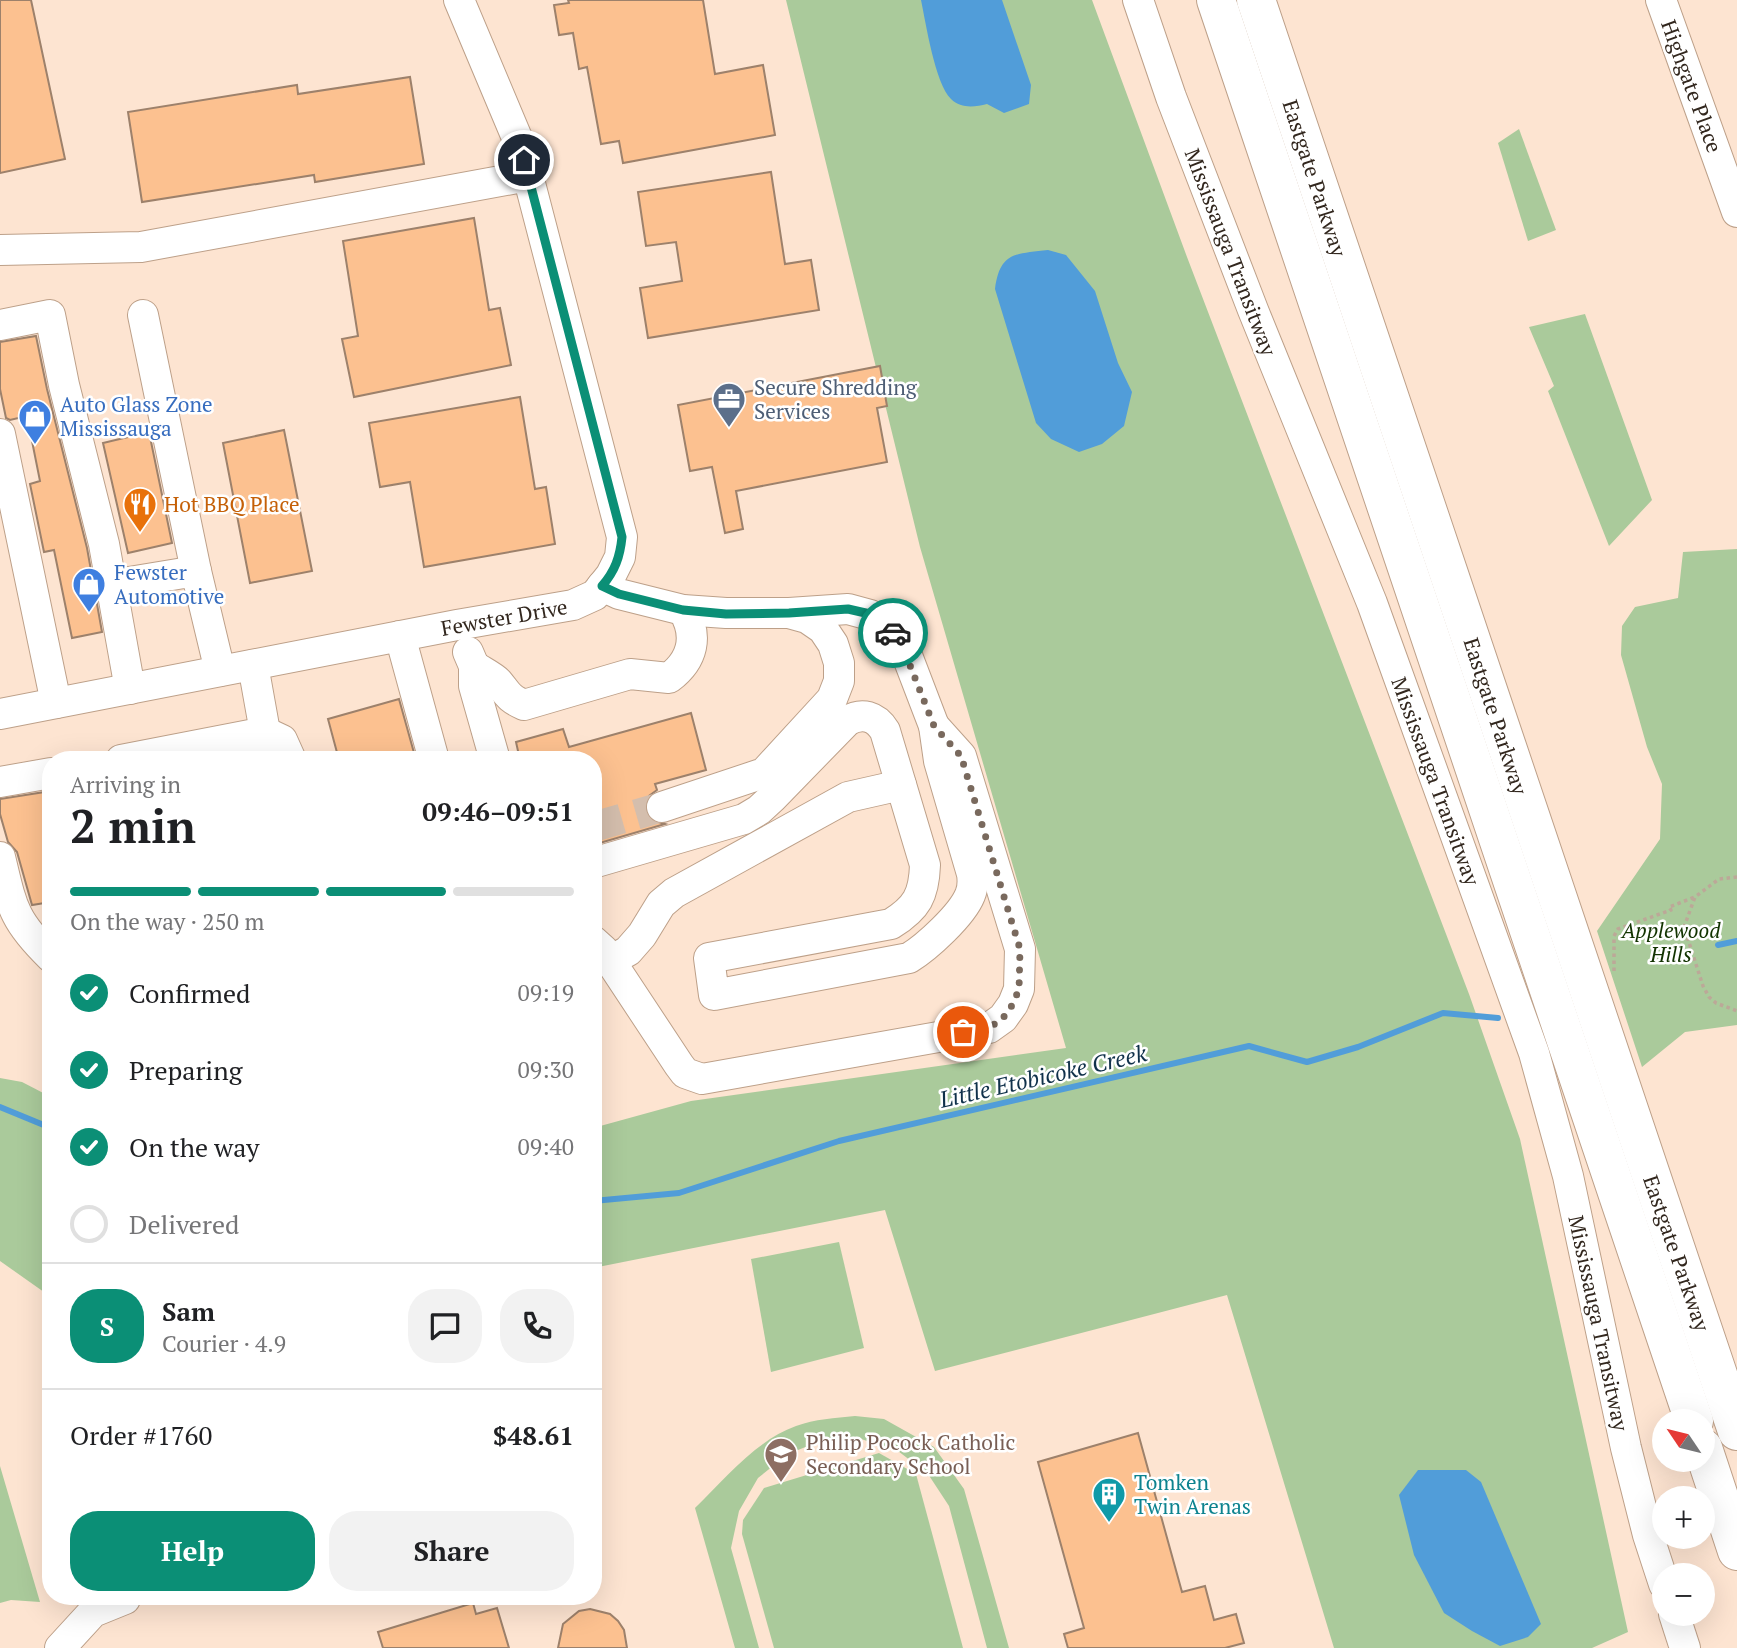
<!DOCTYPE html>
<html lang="en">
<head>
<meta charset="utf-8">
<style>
	body { margin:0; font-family:"PT Serif",serif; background:#f2f2f2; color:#202124; height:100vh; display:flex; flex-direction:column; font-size:26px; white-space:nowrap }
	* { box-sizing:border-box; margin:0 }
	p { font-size:23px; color:#757577 }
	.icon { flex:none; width:38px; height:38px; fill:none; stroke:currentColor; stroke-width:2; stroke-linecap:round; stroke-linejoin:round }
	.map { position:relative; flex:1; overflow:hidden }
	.panel { position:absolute; left:42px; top:751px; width:560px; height:854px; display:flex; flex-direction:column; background:#fff; border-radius:28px; box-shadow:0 7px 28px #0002 }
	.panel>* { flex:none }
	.needle { width:46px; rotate:305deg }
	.buttons { position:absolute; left:1652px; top:1409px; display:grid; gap:14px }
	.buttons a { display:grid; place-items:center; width:63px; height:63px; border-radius:50%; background:#fff; box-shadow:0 7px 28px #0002; font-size:35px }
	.pin { position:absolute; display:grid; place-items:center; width:60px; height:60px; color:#fff; margin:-30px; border:4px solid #fff; border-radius:50%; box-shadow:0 2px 7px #0007 }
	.courier { position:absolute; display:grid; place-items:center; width:70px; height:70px; margin:-35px; border:5px solid #0b8f76; border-radius:50%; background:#fff; color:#222; box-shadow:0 2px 9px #0007 }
	.overview em { font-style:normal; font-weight:700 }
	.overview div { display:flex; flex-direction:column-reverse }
	.overview { display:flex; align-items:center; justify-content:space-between; height:119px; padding:0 28px }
	h1 { font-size:46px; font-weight:700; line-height:52px }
	.bar { display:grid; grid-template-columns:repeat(4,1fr); gap:10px 7px; align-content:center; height:84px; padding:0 28px }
	.bar i { height:9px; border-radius:5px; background:#e0e0e0 }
	.bar .selected { background:#0b8f76 }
	.bar p { grid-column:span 4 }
	.line { display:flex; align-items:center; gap:18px; padding:0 28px; border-top:2px solid #e0e0e0 }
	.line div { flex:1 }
	.round { display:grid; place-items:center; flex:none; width:74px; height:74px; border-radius:28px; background:#f2f2f2 }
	ol { padding:0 28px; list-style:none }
	li { display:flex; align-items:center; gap:21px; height:77px }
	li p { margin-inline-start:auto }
	li .icon { padding:7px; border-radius:50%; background:#0b8f76; color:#fff; stroke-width:4 }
	li:last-child { color:#757577 }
	li i { width:38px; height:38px; border:4px solid #e0e0e0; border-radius:50% }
	.button { display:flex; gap:14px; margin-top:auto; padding:14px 28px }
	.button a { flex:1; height:80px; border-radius:28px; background:#0b8f76; color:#fff; font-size:28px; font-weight:700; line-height:80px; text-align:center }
	.button a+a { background:#f2f2f2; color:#202124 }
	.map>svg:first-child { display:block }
</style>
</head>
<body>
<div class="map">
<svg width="1737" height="1648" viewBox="0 0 1737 1648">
	<rect width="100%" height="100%" fill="#fde4d1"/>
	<g fill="#aaca9b">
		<path d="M 786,0 L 1092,0 L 1187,257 L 1469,994 L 1520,1139 L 1628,1632 L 1592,1648 L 1334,1648 L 1227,1295 L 935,1371 L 885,1210 L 593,1268 L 593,1128 L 691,1101 L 1066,1048 L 920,547 Z"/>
		<path d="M 1519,129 L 1556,230 L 1528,241 L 1498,143 Z"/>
		<path d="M 1585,314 L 1652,500 L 1609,546 L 1548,391 L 1554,386 L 1529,327 Z"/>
		<path d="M 1737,549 L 1737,1025 L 1685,1032 L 1642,1067 L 1597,931 L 1660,839 L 1662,784 L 1647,747 L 1621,655 L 1622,626 L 1635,607 L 1678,598 L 1683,552 Z"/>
		<path d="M 0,1078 L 22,1082 L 51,1097 L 51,1297 L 0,1261 Z"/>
		<path d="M 839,1242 L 864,1348 L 771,1372 L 751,1259 Z"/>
		<path d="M 855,1416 L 884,1419 L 934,1447 L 964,1489 L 1009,1648 L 987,1648 L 949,1506 L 928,1474 L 898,1451 L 861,1439 L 823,1440 L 788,1454 L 758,1478 L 739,1511 L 731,1548 L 759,1648 L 735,1648 L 695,1508 C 726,1478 755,1441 796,1426 C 815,1419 835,1418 855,1416 Z"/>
		<path d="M 879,1453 L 916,1474 L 963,1648 L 774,1648 L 742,1534 L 743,1520 L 764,1488 Z"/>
		<path d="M 0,1466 L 40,1602 L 11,1600 L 0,1603 Z"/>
	</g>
	<g fill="#519dd9">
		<path d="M 921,0 L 1002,0 L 1031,85 L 1029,104 L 1004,113 L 987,104 C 975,107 961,109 951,99 C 935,83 926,24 921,0 Z"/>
		<path d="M 1048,250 L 1066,255 L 1095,291 L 1118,363 L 1132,392 L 1124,426 L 1102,444 L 1079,452 L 1051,439 L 1036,423 L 995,289 C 1000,252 1015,254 1048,250 Z"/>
		<path d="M 1418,1470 L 1466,1470 L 1481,1482 L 1541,1624 L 1528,1637 L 1500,1646 L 1472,1631 L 1444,1613 L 1414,1555 L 1399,1495 Z"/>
	</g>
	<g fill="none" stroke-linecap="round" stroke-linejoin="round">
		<g stroke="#519dd9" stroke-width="6">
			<path d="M 1718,945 L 1737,941"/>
			<path d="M 0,1107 L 51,1128"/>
			<path d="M 593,1201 L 679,1193 L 839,1141 L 1249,1046 L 1307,1062 L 1358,1047 L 1443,1013 L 1498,1018"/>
		</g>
	</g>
	<g fill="#fcc190" stroke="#9d816b" stroke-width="2">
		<path d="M 0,0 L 31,0 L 65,159 L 0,173 Z"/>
		<path d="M 568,0 L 703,0 L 715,74 L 763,65 L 775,135 L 623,163 L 619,141 L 601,144 L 587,67 L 579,69 L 573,33 L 559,35 L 554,5 L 569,3 Z"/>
		<path d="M 410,77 L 424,164 L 315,182 L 314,175 L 142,202 L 128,112 L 297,85 L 298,94 Z"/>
		<path d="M 771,172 L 785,264 L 811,260 L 819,310 L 648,338 L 640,288 L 682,281 L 676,242 L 646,246 L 638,192 Z"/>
		<path d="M 474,218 L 489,310 L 500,308 L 511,365 L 354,397 L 342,339 L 358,336 L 343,241 Z"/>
		<path d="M 36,336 L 47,389 L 87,548 L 102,632 L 72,638 L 54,550 L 44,552 L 30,484 L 40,481 L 27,416 L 10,420 L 6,418 L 0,389 L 0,342 Z"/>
		<path d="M 880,366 L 887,406 L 877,408 L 887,462 L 736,491 L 743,529 L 725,533 L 712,467 L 690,471 L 678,405 Z"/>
		<path d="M 520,397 L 535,489 L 546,487 L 555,544 L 424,567 L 410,482 L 380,487 L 369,423 Z"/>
		<path d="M 284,430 L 312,571 L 250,583 L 223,443 Z"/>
		<path d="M 149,432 L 172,543 L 128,553 L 103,443 Z"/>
		<path d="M 399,699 L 416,760 L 339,760 L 328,719 Z"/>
		<path d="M 691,713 L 706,770 L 655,784 L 657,790 L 649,796 L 645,804 L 645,812 L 651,820 L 665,824 L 593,845 L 593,760 L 520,760 L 516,742 L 563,729 L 569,747 Z"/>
		<path d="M 51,791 L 51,902 L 32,905 L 17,852 L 8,842 L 0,814 L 0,799 Z"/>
		<path d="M 1138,1433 L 1182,1592 L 1205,1586 L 1214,1620 L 1236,1614 L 1244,1643 L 1225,1648 L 1068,1648 L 1064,1634 L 1084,1628 L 1038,1462 Z"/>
		<path d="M 473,1603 L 476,1614 L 497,1608 L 509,1648 L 383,1648 L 378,1632 Z"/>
		<path d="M 590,1609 L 610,1614 L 618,1621 L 624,1630 L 627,1648 L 558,1648 L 563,1624 L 579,1611 Z"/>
	</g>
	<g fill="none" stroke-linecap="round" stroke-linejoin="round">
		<path stroke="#d4bead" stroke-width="30" stroke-dasharray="30 15" stroke-linecap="butt" d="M 593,827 L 662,807"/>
		<defs>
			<g id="minor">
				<path d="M 1138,0 L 1171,97 L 1253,310 L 1372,603 L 1534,1053 L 1568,1176 L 1626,1448 L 1648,1535 L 1664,1584"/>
				<path d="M 1661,0 L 1737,212"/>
				<path d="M 0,250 L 141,247 L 528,176"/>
				<path d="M 143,315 L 196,571"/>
				<path d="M 0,325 L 50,315 L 64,385 L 104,544 L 130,689"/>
				<path d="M 0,434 L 56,703"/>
				<path d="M 111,585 L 196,571 L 220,671"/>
				<path d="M 400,636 L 434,760"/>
				<path d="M 468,652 L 474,666 L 474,686 L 495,760"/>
				<path d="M 253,665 L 265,732 L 255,755 L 256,760"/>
				<path d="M 474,666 C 481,671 492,676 498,682 C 508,694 508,698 524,705 L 630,674 L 669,678 C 693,660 699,636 683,610"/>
				<path d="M 0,714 L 457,625 L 573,605 L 595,595 L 611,575 L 620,557 L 622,537 L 520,145 L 459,0"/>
				<path d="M 121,760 L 265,732 L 282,740 L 291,760"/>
				<path d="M 0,782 L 51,773"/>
				<path d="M 662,807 L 764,773 L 832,699 L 839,681 L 839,663 L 833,644 L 823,629 L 807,618 L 789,613"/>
				<path d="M 0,857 C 12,907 13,920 51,957"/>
				<path d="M 593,863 L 744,819 L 759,810 L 772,798 L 847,721 C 862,712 876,716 885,731 L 925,865 C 924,895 917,908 891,924 L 709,958 L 714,995 L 909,958 C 927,947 962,915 970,895 C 973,888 973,881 972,874 L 939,761 L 934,726 L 903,645 L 888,627 L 870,615 L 848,609 L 789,613 L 726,613 L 683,610 L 619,594 L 602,586"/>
				<path d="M 593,941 L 603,950 L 679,1065 L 685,1073 L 702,1079 L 989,1028 L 1003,1018 L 1013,1004 L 1019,989 L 1020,949 L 961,756 L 934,726"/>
				<path d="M 610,961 L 628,951 L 642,935 L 661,904 L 674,893 L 848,797 L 901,785"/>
				<path d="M 1674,1614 L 1685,1648"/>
				<path d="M 60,1648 L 93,1612 L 125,1599"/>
			</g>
			<g id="major">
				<path d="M 1216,0 L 1694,1421"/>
				<path d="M 1256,0 L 1737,1431"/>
				<path d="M 1703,1448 L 1737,1551"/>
			</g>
		</defs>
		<use href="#minor" stroke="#bda089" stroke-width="32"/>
		<use href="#major" stroke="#bda089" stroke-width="40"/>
		<g stroke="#bca898" stroke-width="3.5" stroke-dasharray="3.5 3.5" stroke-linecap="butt">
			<path d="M 1737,877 L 1719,879 L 1695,897 L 1684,927 L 1703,986 L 1709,997 L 1716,1003 L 1737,1011"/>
			<path d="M 1614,971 L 1614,936 L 1618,929 L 1671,910 L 1669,907 L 1695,897"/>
		</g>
		<use href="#minor" stroke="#fff" stroke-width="30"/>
		<use href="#major" stroke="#fff" stroke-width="38"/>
	</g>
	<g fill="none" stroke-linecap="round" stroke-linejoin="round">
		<path stroke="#79695d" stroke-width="7" stroke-dasharray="0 12.6" d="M 893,633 L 902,645 L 934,726 L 961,756 L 1020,949 L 1019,989 L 1013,1004 L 1003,1018 L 989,1028 L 963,1032"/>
		<path stroke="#0b8f76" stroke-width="9" d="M 524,160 L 622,537 C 620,557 615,571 602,586 L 619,594 L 683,610 L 726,614 L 789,613 L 848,609 L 870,614 L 893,633"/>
	</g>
	<defs>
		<symbol id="office-pin" viewBox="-11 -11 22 30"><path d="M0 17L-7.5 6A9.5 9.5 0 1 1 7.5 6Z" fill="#5c6f8a" stroke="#fff"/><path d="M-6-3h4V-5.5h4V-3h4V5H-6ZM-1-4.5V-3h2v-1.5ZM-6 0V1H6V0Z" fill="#fff"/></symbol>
		<symbol id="shop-pin" viewBox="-11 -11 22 30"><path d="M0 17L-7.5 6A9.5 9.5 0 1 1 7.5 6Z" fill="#3f7fe0" stroke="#fff"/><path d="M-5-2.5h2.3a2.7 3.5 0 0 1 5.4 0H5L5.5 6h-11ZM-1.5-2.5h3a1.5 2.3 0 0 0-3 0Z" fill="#fff"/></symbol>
		<symbol id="restaurant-pin" viewBox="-11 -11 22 30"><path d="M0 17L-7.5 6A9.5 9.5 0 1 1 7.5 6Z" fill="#e8710a" stroke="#fff"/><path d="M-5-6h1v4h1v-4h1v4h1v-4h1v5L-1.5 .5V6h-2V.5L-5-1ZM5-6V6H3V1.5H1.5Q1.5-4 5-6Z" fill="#fff"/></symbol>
		<symbol id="school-pin" viewBox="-11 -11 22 30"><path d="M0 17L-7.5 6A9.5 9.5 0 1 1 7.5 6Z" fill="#8d6e63" stroke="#fff"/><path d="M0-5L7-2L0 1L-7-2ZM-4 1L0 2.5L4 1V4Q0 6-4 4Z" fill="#fff"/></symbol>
		<symbol id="building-pin" viewBox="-11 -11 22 30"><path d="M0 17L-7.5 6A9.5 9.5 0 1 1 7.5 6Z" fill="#0f9aa8" stroke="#fff"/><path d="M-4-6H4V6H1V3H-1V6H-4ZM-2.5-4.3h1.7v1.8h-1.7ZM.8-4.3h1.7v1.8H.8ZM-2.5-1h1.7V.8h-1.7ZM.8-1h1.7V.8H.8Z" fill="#fff"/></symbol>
	</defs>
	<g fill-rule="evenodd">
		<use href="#office-pin" x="710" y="380" width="38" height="52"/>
		<use href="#shop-pin" x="16" y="397" width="38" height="52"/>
		<use href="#restaurant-pin" x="121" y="485" width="38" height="52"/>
		<use href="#shop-pin" x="70" y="565" width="38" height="52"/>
		<use href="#school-pin" x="762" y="1435" width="38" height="52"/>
		<use href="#building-pin" x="1090" y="1475" width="38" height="52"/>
	</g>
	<g text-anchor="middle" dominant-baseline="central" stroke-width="5" stroke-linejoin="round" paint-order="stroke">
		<g font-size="21" fill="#32271e" stroke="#fff">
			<text transform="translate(1692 86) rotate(70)">Highgate Place</text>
			<text transform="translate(1315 178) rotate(72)">Eastgate Parkway</text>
			<text transform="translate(1231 252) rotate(69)">Mississauga Transitway</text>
			<text transform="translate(504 617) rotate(-10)">Fewster Drive</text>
			<text transform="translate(1496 716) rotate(72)">Eastgate Parkway</text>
			<text transform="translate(1436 781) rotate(70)">Mississauga Transitway</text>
			<text transform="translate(1677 1253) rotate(71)">Eastgate Parkway</text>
			<text transform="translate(1599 1323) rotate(78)">Mississauga Transitway</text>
		</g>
		<g font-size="21" fill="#4e5e75" stroke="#fff" text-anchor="start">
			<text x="754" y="387">Secure Shredding<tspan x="754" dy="24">Services</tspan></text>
		</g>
		<g font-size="21" fill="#366cbe" stroke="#fff" text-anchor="start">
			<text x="60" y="404">Auto Glass Zone<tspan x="60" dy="24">Mississauga</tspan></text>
			<text x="114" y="572">Fewster<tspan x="114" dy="24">Automotive</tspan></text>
		</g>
		<g font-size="21" fill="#c56008" stroke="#fff" text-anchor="start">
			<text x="164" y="504">Hot BBQ Place</text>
		</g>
		<g font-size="21" font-style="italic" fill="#123300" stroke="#fff">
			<text x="1671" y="930">Applewood<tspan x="1671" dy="24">Hills</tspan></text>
		</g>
		<g font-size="21" fill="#785e54" stroke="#fff" text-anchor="start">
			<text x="806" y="1442">Philip Pocock Catholic<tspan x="806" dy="24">Secondary School</tspan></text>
		</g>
		<g font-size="21" fill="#0d838f" stroke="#fff" text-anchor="start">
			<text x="1134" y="1482">Tomken<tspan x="1134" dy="24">Twin Arenas</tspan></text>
		</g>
		<g font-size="23" font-style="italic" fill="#10314a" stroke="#fff">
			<text transform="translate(1043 1076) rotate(-13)">Little Etobicoke Creek</text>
		</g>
	</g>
</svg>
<div class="buttons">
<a><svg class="needle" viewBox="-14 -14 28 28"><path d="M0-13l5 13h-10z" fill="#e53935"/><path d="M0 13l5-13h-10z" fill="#757577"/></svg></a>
<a>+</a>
<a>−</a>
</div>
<div class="pin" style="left:963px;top:1032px;background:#ea580c"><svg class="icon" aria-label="bag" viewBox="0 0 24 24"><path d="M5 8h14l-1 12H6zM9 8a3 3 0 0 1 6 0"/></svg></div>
<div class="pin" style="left:524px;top:160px;background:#1f2937"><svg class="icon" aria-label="home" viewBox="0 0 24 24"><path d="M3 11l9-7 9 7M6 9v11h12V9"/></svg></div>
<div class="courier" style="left:893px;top:633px"><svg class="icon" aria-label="car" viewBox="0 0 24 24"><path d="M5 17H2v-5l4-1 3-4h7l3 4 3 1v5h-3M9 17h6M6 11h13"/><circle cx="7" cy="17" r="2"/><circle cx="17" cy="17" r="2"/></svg></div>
<section class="panel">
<div class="overview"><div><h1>2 min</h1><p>Arriving in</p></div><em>09:46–09:51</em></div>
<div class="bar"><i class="selected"></i><i class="selected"></i><i class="selected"></i><i></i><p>On the way · 250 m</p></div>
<ol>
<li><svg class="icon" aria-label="check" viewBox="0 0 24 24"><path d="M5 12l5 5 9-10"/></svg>Confirmed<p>09:19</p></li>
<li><svg class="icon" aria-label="check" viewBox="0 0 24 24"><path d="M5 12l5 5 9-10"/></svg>Preparing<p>09:30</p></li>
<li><svg class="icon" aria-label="check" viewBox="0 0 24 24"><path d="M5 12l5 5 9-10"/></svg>On the way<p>09:40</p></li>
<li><i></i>Delivered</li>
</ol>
<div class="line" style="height:126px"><b class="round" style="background:#0b8f76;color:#fff">S</b><div><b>Sam</b><p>Courier · 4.9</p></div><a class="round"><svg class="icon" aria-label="chat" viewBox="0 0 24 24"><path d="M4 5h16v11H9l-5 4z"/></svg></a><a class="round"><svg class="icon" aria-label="phone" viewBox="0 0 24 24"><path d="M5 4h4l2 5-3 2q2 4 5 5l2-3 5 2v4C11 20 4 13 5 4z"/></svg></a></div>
<div class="line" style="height:91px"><div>Order #1760</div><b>$48.61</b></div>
<div class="button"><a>Help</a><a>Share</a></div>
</section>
</div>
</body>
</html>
